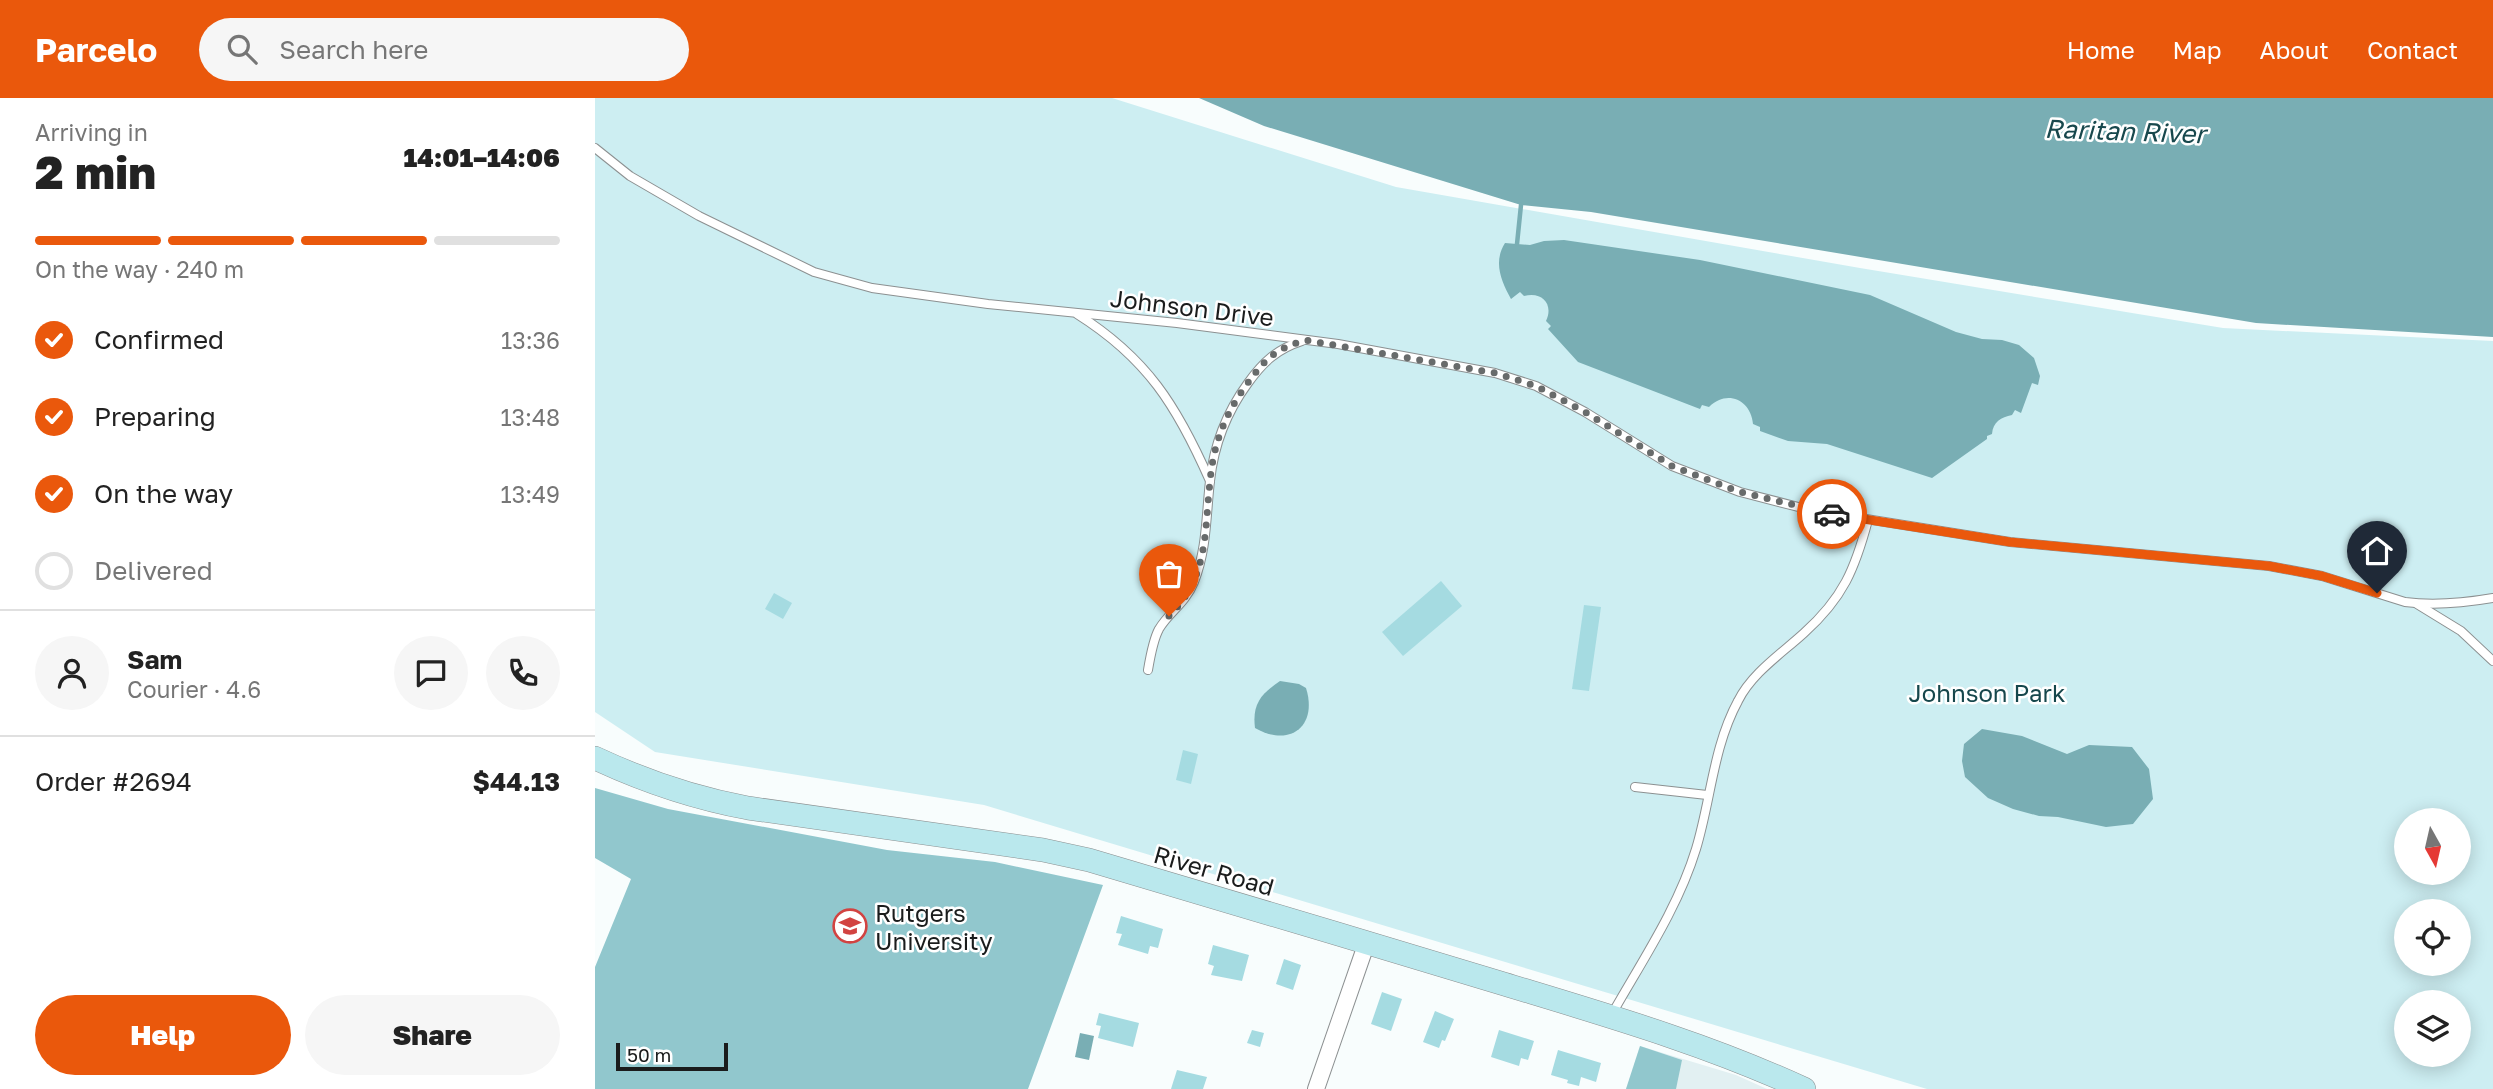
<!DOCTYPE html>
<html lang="en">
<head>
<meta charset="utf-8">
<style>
	body { margin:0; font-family:"Golos Text",sans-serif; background:#f6f6f6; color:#222; height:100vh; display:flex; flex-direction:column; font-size:26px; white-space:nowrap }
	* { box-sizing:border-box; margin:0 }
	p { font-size:23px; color:#767676 }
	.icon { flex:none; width:38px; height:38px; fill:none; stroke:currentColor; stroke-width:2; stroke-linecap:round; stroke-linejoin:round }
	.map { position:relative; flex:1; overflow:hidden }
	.panel { display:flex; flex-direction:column; background:#fff; width:595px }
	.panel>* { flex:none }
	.needle { width:46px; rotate:172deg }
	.buttons { position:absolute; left:1799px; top:710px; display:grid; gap:14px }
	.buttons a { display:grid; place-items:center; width:77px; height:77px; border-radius:50%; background:#fff; box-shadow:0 4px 18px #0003; font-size:35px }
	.scale { position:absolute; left:21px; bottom:18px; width:112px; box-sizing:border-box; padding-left:7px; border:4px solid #1a1c1c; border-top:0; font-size:19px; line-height:24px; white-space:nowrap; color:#1a1c1c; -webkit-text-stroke:5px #fff; paint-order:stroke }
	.pin { position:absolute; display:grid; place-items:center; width:60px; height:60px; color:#fff; margin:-72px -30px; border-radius:50% 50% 50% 0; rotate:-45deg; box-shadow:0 0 7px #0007 }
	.pin .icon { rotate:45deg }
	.courier { position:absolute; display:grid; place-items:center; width:70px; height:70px; margin:-35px; border:5px solid #ea580c; border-radius:50%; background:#fff; color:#222; box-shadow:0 2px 9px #0007 }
	.head em { font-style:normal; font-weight:800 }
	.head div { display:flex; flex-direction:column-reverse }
	.head { display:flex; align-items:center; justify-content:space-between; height:119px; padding:0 35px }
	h1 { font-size:46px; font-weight:800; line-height:52px }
	.bar { display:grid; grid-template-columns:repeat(4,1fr); gap:10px 7px; align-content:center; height:84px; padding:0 35px }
	.bar i { height:9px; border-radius:5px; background:#e0e0e0 }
	.bar .current { background:#ea580c }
	.bar p { grid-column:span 4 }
	.line { display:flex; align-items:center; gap:18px; padding:0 35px; border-top:2px solid #e0e0e0 }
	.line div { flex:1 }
	.round { display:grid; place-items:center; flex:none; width:74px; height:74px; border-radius:37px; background:#f6f6f6 }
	ol { padding:0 35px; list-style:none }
	li { display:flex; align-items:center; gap:21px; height:77px }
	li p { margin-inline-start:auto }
	li .icon { padding:7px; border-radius:50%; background:#ea580c; color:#fff; stroke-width:4 }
	li:last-child { color:#767676 }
	li i { width:38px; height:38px; border:4px solid #e0e0e0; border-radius:50% }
	.action { display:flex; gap:14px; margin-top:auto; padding:14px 35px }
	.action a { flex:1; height:80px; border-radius:42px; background:#ea580c; color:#fff; font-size:28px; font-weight:800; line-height:80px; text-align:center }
	.action a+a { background:#f6f6f6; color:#222 }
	header { display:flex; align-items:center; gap:42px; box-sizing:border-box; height:98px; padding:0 35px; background:#ea580c; color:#fff }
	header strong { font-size:33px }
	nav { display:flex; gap:38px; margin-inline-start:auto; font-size:24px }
	.search { width:490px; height:63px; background:#f6f6f6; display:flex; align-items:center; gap:18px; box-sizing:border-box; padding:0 24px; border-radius:38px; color:#767676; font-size:26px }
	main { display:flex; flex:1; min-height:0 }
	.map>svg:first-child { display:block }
</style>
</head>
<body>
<header>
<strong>Parcelo</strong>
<div class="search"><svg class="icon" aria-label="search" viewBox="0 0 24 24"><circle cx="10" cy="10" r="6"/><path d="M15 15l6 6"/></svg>Search here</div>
<nav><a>Home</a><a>Map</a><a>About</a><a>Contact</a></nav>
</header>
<main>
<section class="panel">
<div class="head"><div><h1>2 min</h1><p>Arriving in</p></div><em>14:01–14:06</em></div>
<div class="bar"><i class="current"></i><i class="current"></i><i class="current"></i><i></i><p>On the way · 240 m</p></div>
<ol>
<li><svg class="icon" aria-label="check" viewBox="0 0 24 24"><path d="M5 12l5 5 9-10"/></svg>Confirmed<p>13:36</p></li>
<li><svg class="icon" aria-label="check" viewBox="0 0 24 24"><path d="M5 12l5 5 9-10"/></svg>Preparing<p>13:48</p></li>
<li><svg class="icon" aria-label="check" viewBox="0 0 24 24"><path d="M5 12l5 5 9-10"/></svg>On the way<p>13:49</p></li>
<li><i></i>Delivered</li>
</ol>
<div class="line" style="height:126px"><a class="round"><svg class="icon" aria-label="person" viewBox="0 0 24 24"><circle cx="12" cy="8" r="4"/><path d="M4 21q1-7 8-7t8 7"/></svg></a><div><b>Sam</b><p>Courier · 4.6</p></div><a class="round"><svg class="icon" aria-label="chat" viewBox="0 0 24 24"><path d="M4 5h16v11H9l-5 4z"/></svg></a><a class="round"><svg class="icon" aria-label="phone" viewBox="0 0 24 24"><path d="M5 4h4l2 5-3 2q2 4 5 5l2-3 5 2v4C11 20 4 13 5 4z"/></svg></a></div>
<div class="line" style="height:91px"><div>Order #2694</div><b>$44.13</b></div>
<div class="action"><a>Help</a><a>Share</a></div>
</section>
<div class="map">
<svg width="1898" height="991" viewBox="0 0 1898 991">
	<rect width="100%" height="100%" fill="#f8fdfd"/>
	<path fill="#e2f0f2" d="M 1045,948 L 1141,977 L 1172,991 L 1031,991 Z"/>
	<path fill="#cdeef2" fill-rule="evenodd" d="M 0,0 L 517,0 L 801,89 L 1265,170 L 1628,230 L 1898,243 L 1898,991 L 1332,991 L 389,707 L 60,654 L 0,614 ZM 1811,723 L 1864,723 L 1864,775 L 1811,775 ZM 1811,814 L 1864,814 L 1864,866 L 1811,866 ZM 1811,905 L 1864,905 L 1864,957 L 1811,957 Z"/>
	<g fill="#91c7cd">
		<path d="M 0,690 L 73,711 L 292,752 L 400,764 L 508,787 L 433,991 L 0,991 L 0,869 L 36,781 L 0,760 Z"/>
		<path d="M 1045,948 L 1087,962 L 1081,991 L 1031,991 Z"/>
	</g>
	<g fill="#79aeb4">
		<path d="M 604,0 L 1898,0 L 1898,239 L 1661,225 L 996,114 L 926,107 L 669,28 Z"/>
		<path d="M 969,142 L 1105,162 L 1275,197 L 1361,234 L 1387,241 L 1407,242 L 1424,247 L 1439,260 L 1445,278 L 1443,287 L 1437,285 L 1426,315 L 1420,312 L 1417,317 C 1406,319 1398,324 1397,336 L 1392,338 L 1392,341 L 1337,380 L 1232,346 L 1193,343 L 1165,333 L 1165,329 L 1158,326 C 1156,302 1132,291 1114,309 L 1107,307 L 1105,311 L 983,264 L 953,231 L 956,228 L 951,223 C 959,206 947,193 929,198 L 925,194 L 916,201 C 906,183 898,164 910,145 L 935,147 L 949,143 Z"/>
		<path d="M 685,583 L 704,586 L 711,590 C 723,628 695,650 660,630 C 657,606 666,596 685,583 Z"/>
		<path d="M 1387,631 L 1427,638 L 1472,656 L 1494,647 L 1537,649 L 1554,671 L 1558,701 L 1538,726 L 1511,729 L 1463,719 L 1444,718 L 1418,711 L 1393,700 L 1370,679 L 1367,663 L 1369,646 Z"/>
		<path d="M 485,935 L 499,938 L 494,962 L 480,959 Z"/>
	</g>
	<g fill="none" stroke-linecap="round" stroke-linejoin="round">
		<path stroke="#79aeb4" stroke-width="4.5" d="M 922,146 L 926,107"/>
	</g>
	<g fill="#a5dbe1">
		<path d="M 846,483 L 867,508 L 808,558 L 787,534 Z"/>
		<path d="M 179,495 L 197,505 L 188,521 L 170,511 Z"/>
		<path d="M 989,507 L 1006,509 L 994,593 L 977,591 Z"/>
		<path d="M 588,652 L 603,656 L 596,686 L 581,682 Z"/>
		<path d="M 526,818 L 568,831 L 563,850 L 555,848 L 553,856 L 523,847 L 527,836 L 521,835 Z"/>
		<path d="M 618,847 L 654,857 L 647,883 L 616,877 L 619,868 L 613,866 Z"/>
		<path d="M 689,861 L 706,867 L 698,892 L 681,886 Z"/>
		<path d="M 787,894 L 807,901 L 796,933 L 776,926 Z"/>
		<path d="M 840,913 L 859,921 L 850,943 L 847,942 L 844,950 L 828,944 Z"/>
		<path d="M 504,915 L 544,925 L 538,949 L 503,940 L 506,928 L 501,927 Z"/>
		<path d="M 657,932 L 669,935 L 665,949 L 652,945 Z"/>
		<path d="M 904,932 L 939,943 L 933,962 L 926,960 L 924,968 L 896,959 Z"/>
		<path d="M 963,952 L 1006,965 L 1001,984 L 986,979 L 984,988 L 972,985 L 973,982 L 956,977 Z"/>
		<path d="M 582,972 L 612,979 L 608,991 L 576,991 Z"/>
	</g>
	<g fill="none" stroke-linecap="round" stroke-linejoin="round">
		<defs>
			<g id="lane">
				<path d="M 0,50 L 35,78 L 104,118 L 219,174 L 277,190 L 393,206 L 582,225 L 743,246 L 900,275 L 941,288 L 990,314 L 1077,368 L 1145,394 L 1215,412 L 1415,444 L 1674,468 L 1727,478 L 1810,504 C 1839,508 1869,505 1898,500"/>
				<path d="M 482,216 C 552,260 582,308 615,383"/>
				<path d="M 1822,506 L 1866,533 L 1898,563"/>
				<path d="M 553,572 C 555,560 558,542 564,531 C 575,513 590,506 599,484 C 612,451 611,418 615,383 C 619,346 631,315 653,285 C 668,264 682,251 707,243"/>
				<path d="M 1040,689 L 1112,697"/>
				<path d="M 1017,916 C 1047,863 1083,810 1101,751 C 1116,702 1118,649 1143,603 C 1157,575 1186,556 1209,535 C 1248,500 1260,471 1273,422"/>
			</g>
			<path id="street" d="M 721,991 L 772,844"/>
			<path id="secondary" d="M 0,660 C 49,683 99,700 153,710 L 448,752 L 494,762 C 632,803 771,844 909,886 C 1011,917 1112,946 1209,991"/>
		</defs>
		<use href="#lane" stroke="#8c9091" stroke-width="10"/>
		<use href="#street" stroke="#8c9091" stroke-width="18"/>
		<use href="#secondary" stroke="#8c9091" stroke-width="24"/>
		<use href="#lane" stroke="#fff" stroke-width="8"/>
		<use href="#street" stroke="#fff" stroke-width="16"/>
		<use href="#secondary" stroke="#bae8ed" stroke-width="23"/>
	</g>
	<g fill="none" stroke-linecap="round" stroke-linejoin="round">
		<path stroke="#686b6b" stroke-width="7" stroke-dasharray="0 12.6" d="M 574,518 C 614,478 609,436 615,384 C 618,347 630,316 652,286 C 671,260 679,252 710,242 L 900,275 L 941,288 L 990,314 L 1077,368 L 1145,394 L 1237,416"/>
		<path stroke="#ea580c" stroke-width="9" d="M 1237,416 L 1415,444 L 1674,468 L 1727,478 L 1782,495"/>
	</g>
	<defs>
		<symbol id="university-ring" viewBox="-11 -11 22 22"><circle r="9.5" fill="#fff" stroke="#d24341" stroke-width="1.5"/><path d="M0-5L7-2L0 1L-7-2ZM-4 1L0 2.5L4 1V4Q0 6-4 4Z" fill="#d24341"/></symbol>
	</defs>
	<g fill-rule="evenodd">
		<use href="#university-ring" x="236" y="809" width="38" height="38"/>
	</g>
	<g text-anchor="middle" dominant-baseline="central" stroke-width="5" stroke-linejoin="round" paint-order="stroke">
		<g font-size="24" fill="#1a1c1c" stroke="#fff">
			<text transform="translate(597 209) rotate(7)">Johnson Drive</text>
			<text transform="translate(619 772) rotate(16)">River Road</text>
		</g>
		<g font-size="24" fill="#16474c" stroke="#fff">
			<text x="1392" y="594">Johnson Park</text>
		</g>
		<g font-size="24" fill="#1a1c1c" stroke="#fff" text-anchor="start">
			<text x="280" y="814">Rutgers<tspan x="280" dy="28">University</tspan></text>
		</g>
		<g font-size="26" font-style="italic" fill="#18484d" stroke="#fff">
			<text transform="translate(1530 33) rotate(2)">Raritan River</text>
		</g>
	</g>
</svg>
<div class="buttons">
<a><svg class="needle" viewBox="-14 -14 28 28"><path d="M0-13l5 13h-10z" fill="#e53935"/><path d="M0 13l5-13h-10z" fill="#767676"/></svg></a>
<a><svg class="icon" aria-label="locate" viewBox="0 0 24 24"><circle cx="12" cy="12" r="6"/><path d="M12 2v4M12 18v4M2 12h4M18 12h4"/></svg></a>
<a><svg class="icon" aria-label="layers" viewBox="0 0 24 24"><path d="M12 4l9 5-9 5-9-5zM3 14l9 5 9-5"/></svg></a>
</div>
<div class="scale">50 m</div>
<div class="pin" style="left:574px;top:518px;background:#ea580c"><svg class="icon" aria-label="bag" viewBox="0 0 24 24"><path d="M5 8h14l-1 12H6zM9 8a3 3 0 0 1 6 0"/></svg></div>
<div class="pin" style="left:1782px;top:495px;background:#1f2937"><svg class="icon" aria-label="home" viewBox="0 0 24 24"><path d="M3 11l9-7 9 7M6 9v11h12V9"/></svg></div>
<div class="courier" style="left:1237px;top:416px"><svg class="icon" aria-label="car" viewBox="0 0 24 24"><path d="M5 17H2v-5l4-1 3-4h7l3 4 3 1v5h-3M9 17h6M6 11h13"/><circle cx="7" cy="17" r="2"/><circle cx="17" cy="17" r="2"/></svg></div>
</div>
</main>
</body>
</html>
